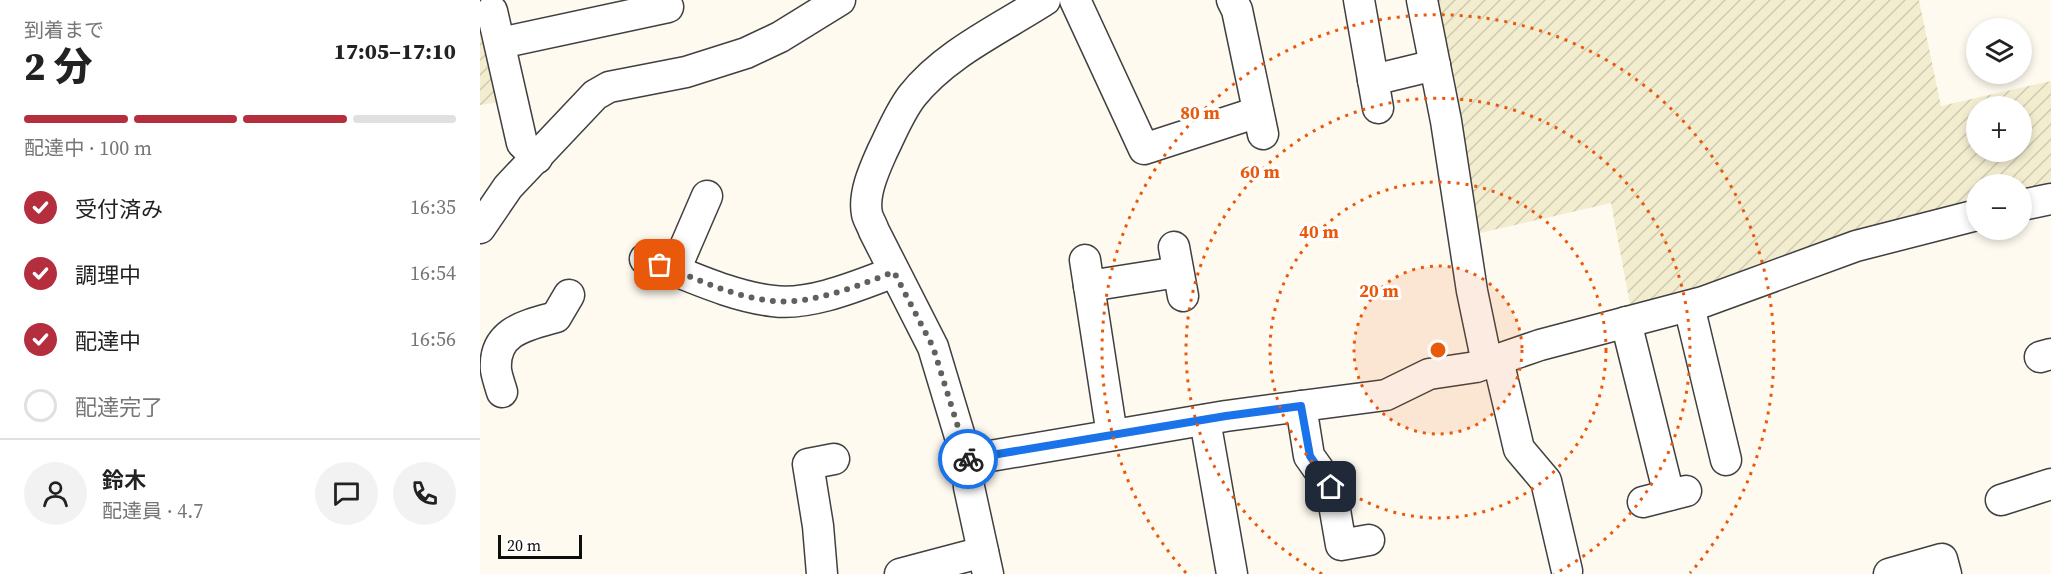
<!DOCTYPE html>
<html lang="ja">
<head>
<meta charset="utf-8">
<style>
	body { margin:0; font-family:"Source Serif 4","Noto Sans JP",serif; background:#f2f2f2; color:#222; height:100vh; display:flex; flex-direction:column; font-size:22px; white-space:nowrap }
	* { box-sizing:border-box; margin:0 }
	p { font-size:20px; color:#767676 }
	.icon { flex:none; width:33px; height:33px; fill:none; stroke:currentColor; stroke-width:2; stroke-linecap:round; stroke-linejoin:round }
	.map { position:relative; flex:1; overflow:hidden }
	.sheet { display:flex; flex-direction:column; background:#fff; width:480px }
	.sheet>* { flex:none }
	.fabs { position:absolute; left:1486px; top:18px; display:grid; gap:12px }
	.fabs a { display:grid; place-items:center; width:66px; height:66px; border-radius:50%; background:#fff; box-shadow:0 3px 9px #0003; font-size:30px }
	.scale { position:absolute; left:18px; bottom:15px; width:84px; box-sizing:border-box; padding-left:6px; border:3px solid #0d0d0d; border-top:0; font-size:16px; line-height:21px; white-space:nowrap; color:#0d0d0d; -webkit-text-stroke:4px #fff; paint-order:stroke }
	.pin { position:absolute; display:grid; place-items:center; width:51px; height:51px; color:#fff; margin:-26px; border-radius:12px; box-shadow:0 3px 9px #0006 }
	.courier { position:absolute; display:grid; place-items:center; width:60px; height:60px; margin:-30px; border:4px solid #1a73e8; border-radius:50%; background:#fff; color:#222; box-shadow:0 2px 8px #0007 }
	.headline em { font-style:normal; font-weight:800 }
	.headline div { display:flex; flex-direction:column-reverse }
	.headline { display:flex; align-items:center; justify-content:space-between; height:102px; padding:0 24px }
	h1 { font-size:39px; font-weight:800; line-height:45px }
	.bar { display:grid; grid-template-columns:repeat(4,1fr); gap:9px 6px; align-content:center; height:72px; padding:0 24px }
	.bar i { height:8px; border-radius:4px; background:#e0e0e0 }
	.bar .active { background:#b52e3e }
	.bar p { grid-column:span 4 }
	.line { display:flex; align-items:center; gap:15px; padding:0 24px; border-top:2px solid #e0e0e0 }
	.line div { flex:1 }
	.round { display:grid; place-items:center; flex:none; width:63px; height:63px; border-radius:32px; background:#f2f2f2 }
	ol { padding:0 24px; list-style:none }
	li { display:flex; align-items:center; gap:18px; height:66px }
	li p { margin-inline-start:auto }
	li .icon { padding:6px; border-radius:50%; background:#b52e3e; color:#fff; stroke-width:4 }
	li:last-child { color:#767676 }
	li i { width:33px; height:33px; border:3px solid #e0e0e0; border-radius:50% }
	main { display:flex; flex:1; min-height:0 }
	.map>svg:first-child { display:block }
</style>
</head>
<body>
<main>
<section class="sheet">
<div class="headline"><div><h1>2 分</h1><p>到着まで</p></div><em>17:05–17:10</em></div>
<div class="bar"><i class="active"></i><i class="active"></i><i class="active"></i><i></i><p>配達中 · 100 m</p></div>
<ol>
<li><svg class="icon" aria-label="check" viewBox="0 0 24 24"><path d="M5 12l5 5 9-10"/></svg>受付済み<p>16:35</p></li>
<li><svg class="icon" aria-label="check" viewBox="0 0 24 24"><path d="M5 12l5 5 9-10"/></svg>調理中<p>16:54</p></li>
<li><svg class="icon" aria-label="check" viewBox="0 0 24 24"><path d="M5 12l5 5 9-10"/></svg>配達中<p>16:56</p></li>
<li><i></i>配達完了</li>
</ol>
<div class="line" style="height:108px"><a class="round"><svg class="icon" aria-label="person" viewBox="0 0 24 24"><circle cx="12" cy="8" r="4"/><path d="M4 21q1-7 8-7t8 7"/></svg></a><div><b>鈴木</b><p>配達員 · 4.7</p></div><a class="round"><svg class="icon" aria-label="chat" viewBox="0 0 24 24"><path d="M4 5h16v11H9l-5 4z"/></svg></a><a class="round"><svg class="icon" aria-label="phone" viewBox="0 0 24 24"><path d="M5 4h4l2 5-3 2q2 4 5 5l2-3 5 2v4C11 20 4 13 5 4z"/></svg></a></div>
</section>
<div class="map">
<svg width="1571" height="574" viewBox="0 0 1571 574">
	<defs>
		<pattern id="farmland-furrows" width="10" height="10" patternUnits="userSpaceOnUse" patternTransform="scale(1.5)"><rect width="10" height="10" fill="#f3edd0"/><path d="M-1 1l2-2M0 10L10 0M9 11l2-2" fill="none" stroke="#cfcab1"/></pattern>
	</defs>
	<rect width="100%" height="100%" fill="#fefaef"/>
	<g fill="url(#farmland-furrows)" fill-rule="evenodd">
		<path d="M 948,0 L 1439,0 L 1461,106 L 1571,81 L 1571,193 L 1542,200 L 1542,184 L 1497,184 L 1497,209 L 1152,315 L 1131,203 L 991,235 ZM 1497,106 L 1542,106 L 1542,152 L 1497,152 Z"/>
		<path d="M 0,1 L 22,102 L 0,105 Z"/>
	</g>
	<g fill="none" stroke-linecap="round" stroke-linejoin="round">
		<defs>
			<g id="minor">
				<path d="M 595,0 L 664,149 L 778,112"/>
				<path d="M 752,0 L 757,10 L 783,134"/>
				<path d="M 879,0 L 898,108"/>
				<path d="M 942,0 L 966,121 L 992,291 L 1007,363"/>
				<path d="M 12,11 L 42,143 L 57,158"/>
				<path d="M 20,43 L 188,7"/>
				<path d="M 893,80 L 955,65"/>
				<path d="M 1542,205 L 1571,199"/>
				<path d="M 0,228 L 28,187 L 115,95 L 129,87 L 206,72 L 266,53 L 300,37 L 360,0"/>
				<path d="M 694,247 L 703,296"/>
				<path d="M 165,259 C 206,274 249,296 293,301 C 331,306 379,285 414,272"/>
				<path d="M 605,260 L 632,435"/>
				<path d="M 195,270 L 227,196"/>
				<path d="M 609,286 L 698,272"/>
				<path d="M 1209,306 L 1246,460"/>
				<path d="M 1146,322 L 1189,495"/>
				<path d="M 1560,357 L 1571,354"/>
				<path d="M 1018,360 L 1039,449 L 1066,481 L 1087,571"/>
				<path d="M 22,392 C 20,385 17,377 16,370 C 13,331 47,325 76,317 L 89,295"/>
				<path d="M 821,406 L 829,456 L 851,487 L 861,545 L 889,540"/>
				<path d="M 725,420 L 752,574"/>
				<path d="M 487,460 L 453,347 L 394,231 C 392,225 388,219 387,214 C 383,194 394,170 402,152 C 411,134 419,113 432,96 C 465,54 520,29 565,0"/>
				<path d="M 1521,500 L 1571,484"/>
				<path d="M 1163,502 L 1206,491"/>
				<path d="M 342,574 L 338,526 L 328,464 L 354,459"/>
				<path d="M 420,574 L 503,552"/>
				<path d="M 508,574 L 489,487 L 487,460 L 746,416 L 906,395 L 949,374 L 996,367 L 1060,345 L 1223,302 L 1376,246 L 1497,215"/>
				<path d="M 1409,574 L 1462,559 L 1466,574"/>
			</g>
		</defs>
		<use href="#minor" stroke="#404040" stroke-width="33"/>
		<use href="#minor" stroke="#fff" stroke-width="30"/>
	</g>
	<g fill="none" stroke-linecap="round" stroke-linejoin="round">
		<path stroke="#61605c" stroke-width="6" stroke-dasharray="0 10.8" d="M 180,265 C 216,278 255,298 294,301 C 332,305 379,285 414,272 L 453,347 L 488,459"/>
		<path stroke="#1a73e8" stroke-width="8" d="M 488,459 L 746,416 L 821,406 L 830,456 L 851,487"/>
	</g>
	<circle cx="958" cy="350" r="84" fill="#e8590c" fill-opacity=".12"/>
	<g fill="none" stroke="#e8590c" stroke-width="3" stroke-dasharray="3 6">
		<circle cx="958" cy="350" r="84"/>
		<circle cx="958" cy="350" r="168"/>
		<path d="M842 574A252 252 0 1 1 1074 574"/>
		<path d="M706 573A336 336 0 1 1 1210 573"/>
	</g>
	<circle cx="958" cy="350" r="9" fill="#e8590c" stroke="#fff" stroke-width="3"/>
	<g font-size="18" text-anchor="middle" font-weight="bold" fill="#e8590c" stroke="#fff" stroke-width="6" stroke-linejoin="round" paint-order="stroke">
		<text x="720" y="119">80 m</text>
		<text x="780" y="178">60 m</text>
		<text x="839" y="238">40 m</text>
		<text x="899" y="297">20 m</text>
	</g>
</svg>
<div class="fabs">
<a><svg class="icon" aria-label="layers" viewBox="0 0 24 24"><path d="M12 4l9 5-9 5-9-5zM3 14l9 5 9-5"/></svg></a>
<a>+</a>
<a>−</a>
</div>
<div class="scale">20 m</div>
<div class="pin" style="left:180px;top:265px;background:#ea580c"><svg class="icon" aria-label="bag" viewBox="0 0 24 24"><path d="M5 8h14l-1 12H6zM9 8a3 3 0 0 1 6 0"/></svg></div>
<div class="pin" style="left:851px;top:487px;background:#1f2937"><svg class="icon" aria-label="home" viewBox="0 0 24 24"><path d="M3 11l9-7 9 7M6 9v11h12V9"/></svg></div>
<div class="courier" style="left:488px;top:459px"><svg class="icon" aria-label="bike" viewBox="0 0 24 24"><circle cx="6" cy="16" r="4"/><circle cx="18" cy="16" r="4"/><path d="M6 16l4-8h5l3 8M10 8l3 8H6M13 5h3"/></svg></div>
</div>
</main>
</body>
</html>
